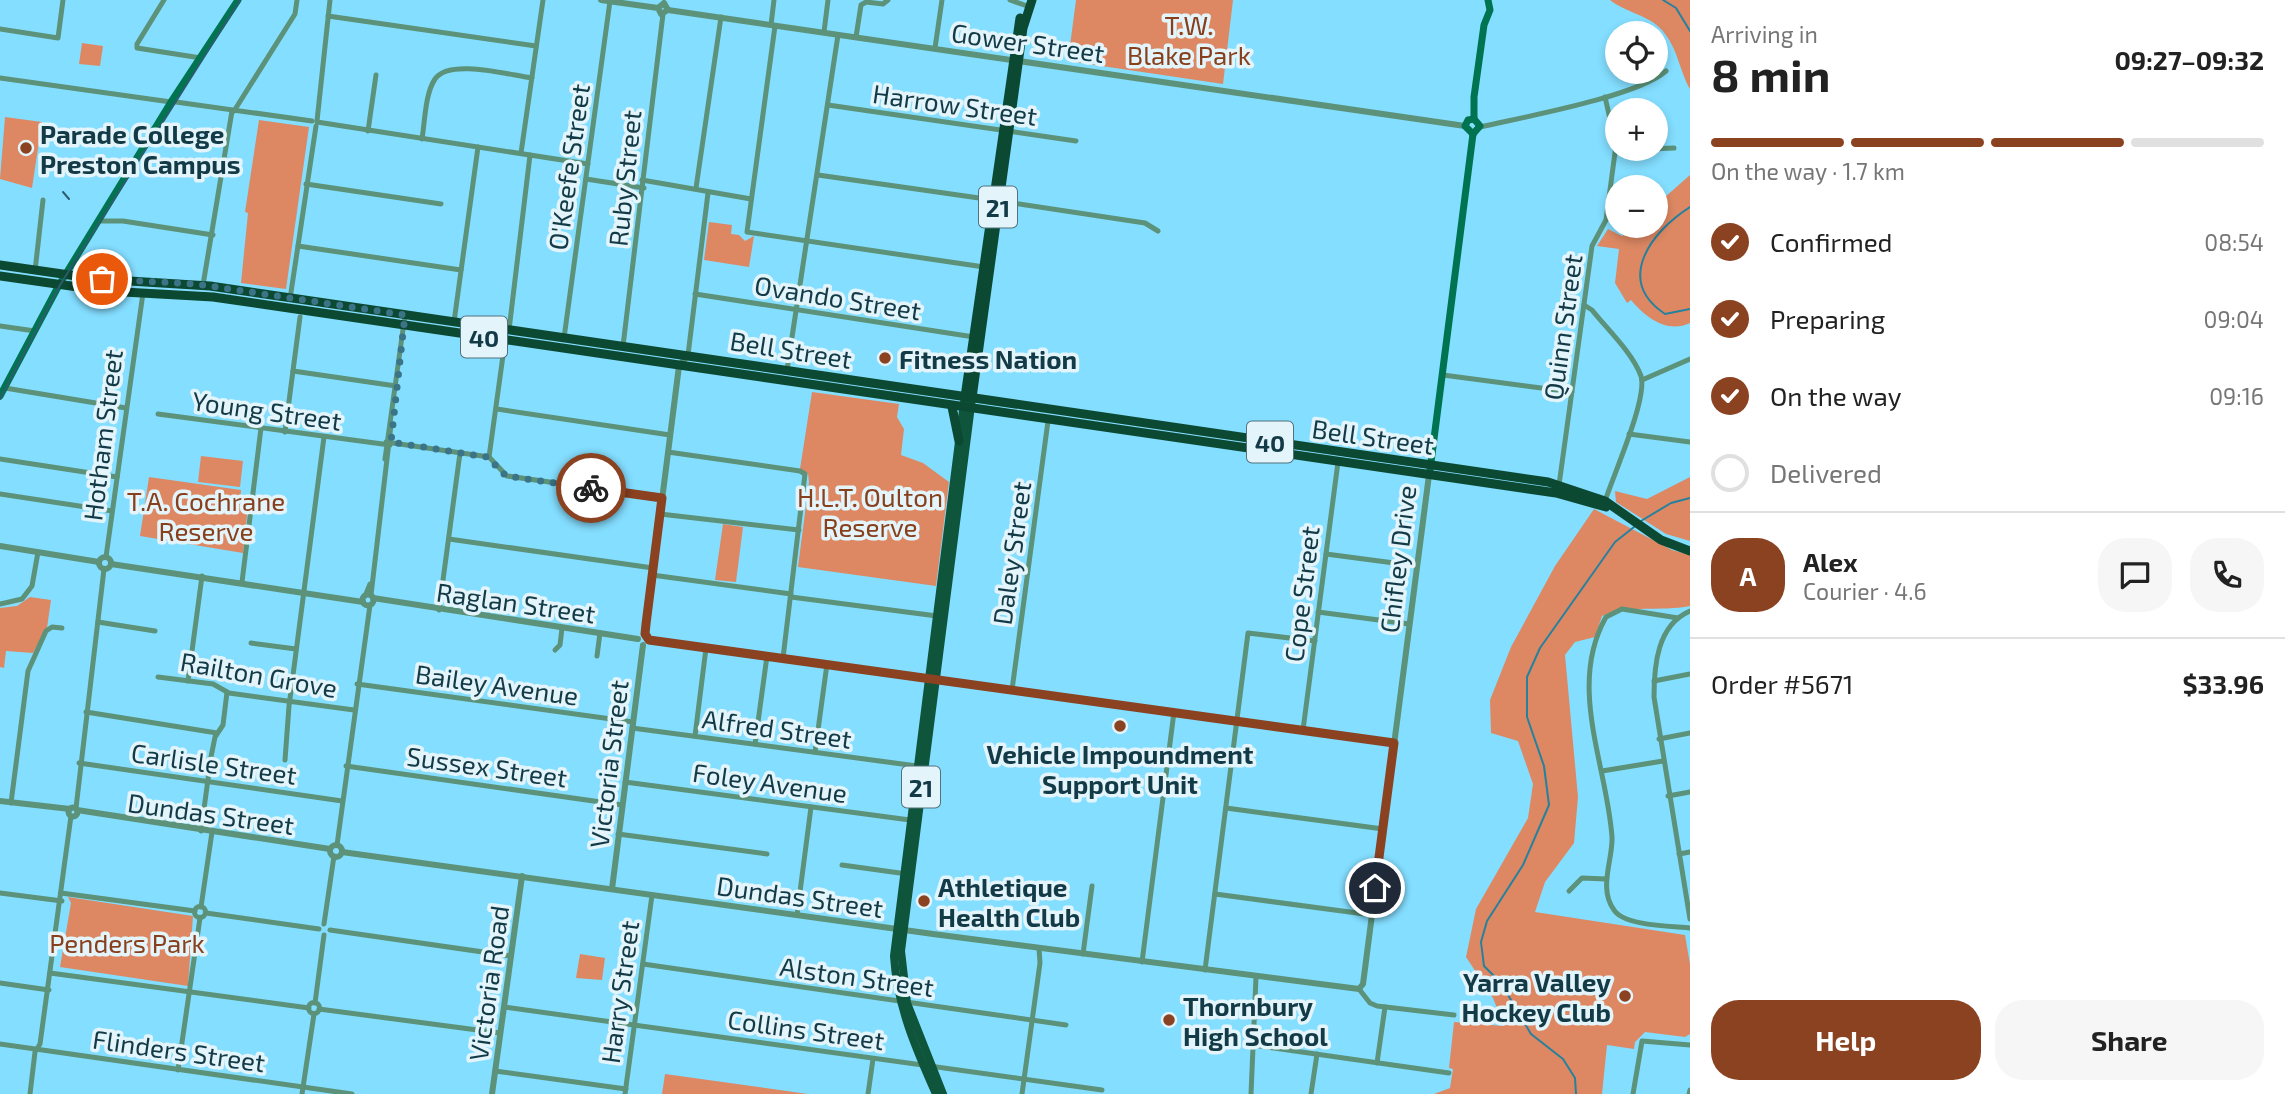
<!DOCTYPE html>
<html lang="en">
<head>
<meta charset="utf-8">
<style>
	body { margin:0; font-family:"Exo 2",sans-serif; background:#f6f6f6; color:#222; height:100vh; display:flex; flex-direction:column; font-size:26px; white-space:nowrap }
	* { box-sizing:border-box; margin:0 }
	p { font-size:23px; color:#767676 }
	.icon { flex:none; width:38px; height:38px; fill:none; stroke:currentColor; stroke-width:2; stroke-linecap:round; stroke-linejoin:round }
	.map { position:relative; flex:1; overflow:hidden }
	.details { display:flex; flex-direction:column; background:#fff; width:595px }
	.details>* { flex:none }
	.tools { position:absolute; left:1605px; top:21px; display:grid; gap:14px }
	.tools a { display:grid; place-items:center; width:63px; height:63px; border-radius:50%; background:#fff; box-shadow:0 4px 10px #0003; font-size:35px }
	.pin { position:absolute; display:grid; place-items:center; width:60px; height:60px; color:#fff; margin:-30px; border:4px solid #fff; border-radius:50%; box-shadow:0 2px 7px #0007 }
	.courier { position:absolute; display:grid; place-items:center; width:70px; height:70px; margin:-35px; border:5px solid #8a4221; border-radius:50%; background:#fff; color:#222; box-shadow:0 2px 9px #0007 }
	.summary em { font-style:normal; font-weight:700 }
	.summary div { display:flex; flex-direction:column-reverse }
	.summary { display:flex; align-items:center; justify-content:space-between; height:119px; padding:0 21px }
	h1 { font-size:46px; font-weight:700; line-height:52px }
	.bar { display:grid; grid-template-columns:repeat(4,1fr); gap:10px 7px; align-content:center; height:84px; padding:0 21px }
	.bar i { height:9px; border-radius:5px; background:#e0e0e0 }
	.bar .selected { background:#8a4221 }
	.bar p { grid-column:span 4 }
	.line { display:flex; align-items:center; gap:18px; padding:0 21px; border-top:2px solid #e0e0e0 }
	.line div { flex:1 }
	.round { display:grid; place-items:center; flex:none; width:74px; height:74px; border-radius:28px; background:#f6f6f6 }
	ol { padding:0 21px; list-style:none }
	li { display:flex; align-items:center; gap:21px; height:77px }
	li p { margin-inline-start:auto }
	li .icon { padding:7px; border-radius:50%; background:#8a4221; color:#fff; stroke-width:4 }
	li:last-child { color:#767676 }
	li i { width:38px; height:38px; border:4px solid #e0e0e0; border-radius:50% }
	.button { display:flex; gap:14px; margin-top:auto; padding:14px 21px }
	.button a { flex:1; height:80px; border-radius:28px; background:#8a4221; color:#fff; font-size:28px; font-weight:700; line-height:80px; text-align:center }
	.button a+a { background:#f6f6f6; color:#222 }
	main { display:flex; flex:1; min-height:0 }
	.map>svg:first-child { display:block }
</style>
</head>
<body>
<main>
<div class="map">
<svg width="1690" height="1094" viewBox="0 0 1690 1094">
	<rect width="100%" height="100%" fill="#84deff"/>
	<g fill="#dd8863">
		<path d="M 1076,0 L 1233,0 L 1223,84 L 1068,61 Z"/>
		<path d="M 1610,0 L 1690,0 L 1690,89 C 1679,70 1678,48 1662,30 C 1650,16 1625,12 1610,0 Z"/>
		<path d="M 82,43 L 103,46 L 100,66 L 79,64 Z"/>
		<path d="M 5,117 L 42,122 L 32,188 L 0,179 Z"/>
		<path d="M 259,120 L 309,127 L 286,289 L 241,283 L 248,213 L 245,212 Z"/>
		<path d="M 1690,175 L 1690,323 C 1667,334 1645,317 1631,300 L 1627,303 L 1615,283 L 1619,249 L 1597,246 L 1608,229 L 1622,236 L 1633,226 L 1656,226 L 1656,205 Z"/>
		<path d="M 709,222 L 732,225 L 731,234 L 739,235 L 745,241 L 754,236 L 749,267 L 704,260 Z"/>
		<path d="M 812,392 L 899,404 L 897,417 L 904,429 L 901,455 L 923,463 L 949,482 L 936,586 L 798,567 L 809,482 L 808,474 L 800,469 Z"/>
		<path d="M 201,456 L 243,461 L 240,487 L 198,482 Z"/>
		<path d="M 149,477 L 241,490 L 240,503 L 249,497 L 243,553 L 140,536 Z"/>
		<path d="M 1690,477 L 1690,541 L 1666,534 L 1616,502 L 1615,491 L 1647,499 Z"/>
		<path d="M 1594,509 L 1672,550 L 1690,555 L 1690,606 C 1660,612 1631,604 1602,616 L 1595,637 L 1575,642 L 1565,655 L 1578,797 L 1574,843 L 1545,882 L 1535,912 L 1685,935 L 1690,964 L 1690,1034 L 1685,1037 L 1645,1032 L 1635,1042 L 1634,1049 L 1607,1045 L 1602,1094 L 1434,1094 L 1450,1088 L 1453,1069 L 1449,1068 L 1454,1022 L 1504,1026 L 1493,998 L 1466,957 L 1476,909 L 1528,818 L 1533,784 L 1518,741 L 1491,733 L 1490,700 L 1511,647 L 1555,566 Z"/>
		<path d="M 723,524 L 743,527 L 736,582 L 715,580 Z"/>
		<path d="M 30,597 L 51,600 L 47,628 L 33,653 L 6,651 L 4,668 L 0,667 L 0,608 L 17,606 Z"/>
		<path d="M 68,897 L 193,916 L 188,986 L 60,967 L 71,903 Z"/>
		<path d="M 580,954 L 605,958 L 602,980 L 576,978 Z"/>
		<path d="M 665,1074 L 808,1094 L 662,1094 Z"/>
	</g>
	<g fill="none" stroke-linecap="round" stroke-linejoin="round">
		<g stroke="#25819e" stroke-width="2">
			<path d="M 1663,0 L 1676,8 L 1690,31"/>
			<path d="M 1690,207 C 1652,231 1614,280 1665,314 L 1690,309"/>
			<path d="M 1641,521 L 1671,503 L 1690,498"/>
			<path d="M 1576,1094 L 1575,1078 L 1563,1059 L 1531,1034 L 1501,983 L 1484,966 L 1481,942 L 1487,921 L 1523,865 L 1549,805 L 1544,766 L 1527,717 L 1527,677 L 1540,648 L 1615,542 L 1634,527"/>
		</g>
		<g stroke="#5b9279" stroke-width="5">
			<path d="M 164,0 L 137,44 L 137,48 L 201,58"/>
			<path d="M 1010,0 L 1030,7"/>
			<path d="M 328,16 L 536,46"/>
			<path d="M 771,25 L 774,0"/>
			<path d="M 775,26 L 747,232 L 984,267"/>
			<path d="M 0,29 L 58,38 L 63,0"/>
			<path d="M 824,32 L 828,0"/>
			<path d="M 856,37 L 861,5 L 866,2 L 883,4 L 888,0"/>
			<path d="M 935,48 L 942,0"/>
			<path d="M 0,78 L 171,102"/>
			<path d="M 176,102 L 312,121"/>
			<path d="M 828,105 L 1076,141"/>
			<path d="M 234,111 L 295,14 L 297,0"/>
			<path d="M 317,121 L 330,0"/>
			<path d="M 317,122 L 588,164"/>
			<path d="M 1480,127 C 1523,117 1636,97 1666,71"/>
			<path d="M 368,131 L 376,75"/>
			<path d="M 422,139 C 425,121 425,94 435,79 C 449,58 509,75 532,78"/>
			<path d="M 1650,149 L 1674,148"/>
			<path d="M 521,153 L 543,0"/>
			<path d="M 170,166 L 222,174"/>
			<path d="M 818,175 L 993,200"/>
			<path d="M 586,179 L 644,188"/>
			<path d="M 642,180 L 751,199"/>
			<path d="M 306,184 L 441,204"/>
			<path d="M 696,188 L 721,17"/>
			<path d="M 999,201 L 1145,223 L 1158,231"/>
			<path d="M 99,221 L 123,221 L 213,235"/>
			<path d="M 298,246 L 461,270"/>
			<path d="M 35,271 L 43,200"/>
			<path d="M 203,285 L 232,111"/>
			<path d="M 695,294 L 974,337"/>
			<path d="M 290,299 L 316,126"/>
			<path d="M 1584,305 L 1592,310 C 1607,329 1632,352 1641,376 C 1648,398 1613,476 1605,501"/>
			<path d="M 454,322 L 478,147"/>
			<path d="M 0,326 L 35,331"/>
			<path d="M 509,330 L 530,155"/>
			<path d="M 564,338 L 610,1"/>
			<path d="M 623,346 L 663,14"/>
			<path d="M 688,355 L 708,193"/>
			<path d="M 787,370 L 838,35"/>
			<path d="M 293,371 L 396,386"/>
			<path d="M 1443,375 L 1572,392"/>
			<path d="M 1642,380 L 1690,359"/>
			<path d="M 5,388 L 126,408"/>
			<path d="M 497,409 L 670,435"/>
			<path d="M 158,414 L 390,445"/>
			<path d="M 285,432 L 300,317"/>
			<path d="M 1629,434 L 1690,442"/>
			<path d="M 386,442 L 489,457 L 507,476 L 662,498"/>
			<path d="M 668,452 L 800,471 L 805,474 L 783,658"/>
			<path d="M 489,457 L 505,341"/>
			<path d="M 0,459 L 117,477"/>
			<path d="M 385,459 L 405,315"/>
			<path d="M 1559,485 L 1592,246 L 1606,220 L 1616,145 L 1605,97"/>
			<path d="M 0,494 L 112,511"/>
			<path d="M 660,514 L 799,530"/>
			<path d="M 449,539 L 653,568"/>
			<path d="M 1326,554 L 1417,566"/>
			<path d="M 106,557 L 143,293"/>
			<path d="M 652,575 L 791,594"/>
			<path d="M 242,582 L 261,428"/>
			<path d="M 366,594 L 370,584"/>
			<path d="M 371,595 L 391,425"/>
			<path d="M 791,597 L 937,616"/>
			<path d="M 0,604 L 22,599 L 32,586 L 38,552"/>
			<path d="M 439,610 L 460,453"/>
			<path d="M 1690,611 C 1657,625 1654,666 1654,697 L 1690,919"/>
			<path d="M 1318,612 L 1409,624"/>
			<path d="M 1678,618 L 1622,609 L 1606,617 C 1567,686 1607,765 1612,837 C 1613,860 1598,888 1614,910 C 1624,926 1672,926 1690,928"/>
			<path d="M 98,622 L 155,631"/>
			<path d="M 251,643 L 296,649"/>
			<path d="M 555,650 L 560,645 L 562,628"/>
			<path d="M 597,656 L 600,633"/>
			<path d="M 158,677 L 213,684 L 229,693 L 354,710"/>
			<path d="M 188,681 L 202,576"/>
			<path d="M 1654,681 L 1690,674"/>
			<path d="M 357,684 L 633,722"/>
			<path d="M 1012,690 L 1048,421"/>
			<path d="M 86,712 L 217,733"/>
			<path d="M 632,728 L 917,766"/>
			<path d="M 1303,730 L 1338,462"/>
			<path d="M 695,736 L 706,648"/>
			<path d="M 1659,739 L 1690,733"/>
			<path d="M 755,744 L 767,656"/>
			<path d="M 815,752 L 827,664"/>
			<path d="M 285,760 L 289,706 L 324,437"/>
			<path d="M 79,763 L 342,801"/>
			<path d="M 346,766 L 622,805"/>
			<path d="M 1602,771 L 1663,761"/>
			<path d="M 625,782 L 910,820"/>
			<path d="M 1668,796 L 1690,792"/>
			<path d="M 11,803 L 28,671 L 46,631 L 52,627 L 62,628"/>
			<path d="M 76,808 L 104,569"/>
			<path d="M 1226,808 L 1383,829"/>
			<path d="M 201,831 L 211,757 L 215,737 L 223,725 L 227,692"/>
			<path d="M 618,834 L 767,854"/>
			<path d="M 337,845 L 370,605"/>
			<path d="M 1679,854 L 1690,852"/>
			<path d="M 842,865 L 907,874"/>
			<path d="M 1569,891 L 1582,878 L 1606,879"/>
			<path d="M 0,893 L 62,901"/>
			<path d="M 61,893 L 195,911"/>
			<path d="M 1215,894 L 1372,915"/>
			<circle cx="200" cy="912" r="5.5"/>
			<path d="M 201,907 L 212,832"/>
			<path d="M 206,913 L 319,929"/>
			<path d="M 797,915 L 811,807"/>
			<path d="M 324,924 L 334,856"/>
			<path d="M 330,930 L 511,956"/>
			<path d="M 1083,954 L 1092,886"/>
			<path d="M 1142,962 L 1174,712"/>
			<path d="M 643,964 L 1066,1025"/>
			<path d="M 1205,970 L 1248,633 L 1315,641"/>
			<path d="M 50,973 L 309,1008"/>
			<path d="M 0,983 L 49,990"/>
			<path d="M 1359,989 L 1370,1003 L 1377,1006 L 1454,1015"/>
			<circle cx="314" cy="1008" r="5.5"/>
			<path d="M 315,1003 L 324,935"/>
			<path d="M 504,1007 L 1102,1090"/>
			<path d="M 319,1009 L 500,1033"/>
			<path d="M 0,1044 L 352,1094"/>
			<path d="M 1253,1045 L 1449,1073"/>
			<path d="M 1377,1063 L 1385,1007"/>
			<path d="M 178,1070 L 200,918"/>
			<path d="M 495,1071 L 626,1089"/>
			<path d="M 30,1094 L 35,1052 L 40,1044 L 71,816"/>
			<path d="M 302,1094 L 314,1014"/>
			<path d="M 625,1094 L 652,895"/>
			<path d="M 868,1094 L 873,1059"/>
			<path d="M 1022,1094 L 1040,963 L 1039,948"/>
			<path d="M 1251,1094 L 1256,977"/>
			<path d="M 1311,1094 L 1317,1054"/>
			<path d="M 1633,1094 L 1642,1041 L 1690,1045"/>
			<path d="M 1689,1094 L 1690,1090"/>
		</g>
		<g stroke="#5b9279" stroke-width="6">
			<path d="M 601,0 L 658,8 L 664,3 L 668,10 L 661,14 L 658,8"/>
			<path d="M 668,10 L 1465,126"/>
			<path d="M 0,546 L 99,562"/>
			<circle cx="105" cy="563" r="6"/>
			<path d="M 111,564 L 363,602"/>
			<circle cx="368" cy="600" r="5.5"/>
			<path d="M 373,598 L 638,639"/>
			<path d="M 645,634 L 679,366 L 688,355"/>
			<path d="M 649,640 L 1394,743"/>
			<path d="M 0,801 L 70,809"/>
			<circle cx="73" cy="812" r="4.5"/>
			<path d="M 77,810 L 330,849"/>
			<circle cx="336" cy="851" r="6"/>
			<path d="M 342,852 L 933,934 L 1359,989 L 1363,984 L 1429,475"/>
			<path d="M 612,889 L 643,645"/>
			<path d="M 492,1094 L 522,876"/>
		</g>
		<g stroke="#007350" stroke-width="7">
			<path d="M 1474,119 L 1474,97 L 1484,25 L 1490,10 L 1488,0"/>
			<path d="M 1473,134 L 1465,126 L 1468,120 L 1474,119"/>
			<path d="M 1473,134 L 1480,126 L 1474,119"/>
			<path d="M 0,396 L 59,285 L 171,102 L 238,0"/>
			<path d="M 1430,470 L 1473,134"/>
		</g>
		<g stroke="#0e553c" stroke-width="8">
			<path d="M 936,1094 C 916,1049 897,1006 894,956 L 964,402"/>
			<path d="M 943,1094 L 907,1003 L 901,951 L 972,398"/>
		</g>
		<g stroke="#0c4933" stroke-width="9">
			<path d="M 0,265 L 97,279 L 210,286 L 1548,482 L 1605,501 L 1661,540 L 1690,551"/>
			<path d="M 0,276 L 106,291 L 213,297 L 1556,493 L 1606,507"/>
			<path d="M 965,397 L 1020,18"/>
			<path d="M 972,398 L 1023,28 L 1032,0"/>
			<path d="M 952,407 L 959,441"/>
		</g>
		<g stroke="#2b5d6e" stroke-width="2">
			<path d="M 63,192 L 69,199"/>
			<path d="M 0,399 L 60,285 L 240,0"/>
		</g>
	</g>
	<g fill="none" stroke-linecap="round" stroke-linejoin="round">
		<path stroke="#3b7387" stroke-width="7" stroke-dasharray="0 12.6" d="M 102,279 L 196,284 L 405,315 L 391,442 L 487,457 L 506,476 L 591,488"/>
		<path stroke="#8a4221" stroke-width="9" d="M 591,488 L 662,498 L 646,624 L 645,634 L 649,640 L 1394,743 L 1375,888"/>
	</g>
	<g fill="#8a4221" stroke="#e3f4fa" stroke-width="2.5">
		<circle cx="26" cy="148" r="7"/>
		<circle cx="885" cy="358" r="7"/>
		<circle cx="1120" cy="726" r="7"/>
		<circle cx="924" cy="901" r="7"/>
		<circle cx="1625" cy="996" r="7"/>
		<circle cx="1169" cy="1020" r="7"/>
	</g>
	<g text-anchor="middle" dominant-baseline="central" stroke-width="7" stroke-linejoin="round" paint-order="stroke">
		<g fill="#e3f4fa" stroke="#51727d" stroke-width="2">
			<rect x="979" y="186.5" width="38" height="41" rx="5"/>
			<rect x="461" y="316.5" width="46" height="41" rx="5"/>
			<rect x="1247" y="421.5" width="46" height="41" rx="5"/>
			<rect x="902" y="766.5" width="38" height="41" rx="5"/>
		</g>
		<g font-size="24" font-weight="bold" fill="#133a47">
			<text x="998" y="207">21</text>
			<text x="484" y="337">40</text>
			<text x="1270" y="442">40</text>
			<text x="921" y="787">21</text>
		</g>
		<g font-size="26" fill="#883f1b" stroke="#e3f4fa">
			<text x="1189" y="24">T.W.<tspan x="1189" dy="30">Blake Park</tspan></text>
			<text x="870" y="496">H.L.T. Oulton<tspan x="870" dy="30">Reserve</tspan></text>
			<text x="206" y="500">T.A. Cochrane<tspan x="206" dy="30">Reserve</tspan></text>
			<text x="127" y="942">Penders Park</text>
		</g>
		<g font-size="26" fill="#133a47" stroke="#e3f4fa">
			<text transform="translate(1028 42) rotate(8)">Gower Street</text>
			<text transform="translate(955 104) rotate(8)">Harrow Street</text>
			<text transform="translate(568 167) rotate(-82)">O'Keefe Street</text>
			<text transform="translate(624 178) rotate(-84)">Ruby Street</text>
			<text transform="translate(838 297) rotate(9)">Ovando Street</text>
			<text transform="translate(1562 327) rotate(-82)">Quinn Street</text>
			<text transform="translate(791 349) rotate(9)">Bell Street</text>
			<text transform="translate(267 410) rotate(8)">Young Street</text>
			<text transform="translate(102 435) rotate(-83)">Hotham Street</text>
			<text transform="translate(1373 436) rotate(8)">Bell Street</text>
			<text transform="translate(1011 553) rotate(-82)">Daley Street</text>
			<text transform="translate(1397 559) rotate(-83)">Chifley Drive</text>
			<text transform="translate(1301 594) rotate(-83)">Cope Street</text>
			<text transform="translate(516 602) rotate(8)">Raglan Street</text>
			<text transform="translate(259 674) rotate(10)">Railton Grove</text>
			<text transform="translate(497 684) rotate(8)">Bailey Avenue</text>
			<text transform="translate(777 728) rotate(8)">Alfred Street</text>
			<text transform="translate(214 763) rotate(8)">Carlisle Street</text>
			<text transform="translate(608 764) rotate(-83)">Victoria Street</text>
			<text transform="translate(487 766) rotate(8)">Sussex Street</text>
			<text transform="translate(770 782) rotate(8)">Foley Avenue</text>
			<text transform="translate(211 813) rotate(8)">Dundas Street</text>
			<text transform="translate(800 896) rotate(8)">Dundas Street</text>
			<text transform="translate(857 976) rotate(8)">Alston Street</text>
			<text transform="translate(488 983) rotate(-82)">Victoria Road</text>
			<text transform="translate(619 992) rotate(-82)">Harry Street</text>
			<text transform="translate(806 1029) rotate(8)">Collins Street</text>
			<text transform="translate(179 1050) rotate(8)">Flinders Street</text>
		</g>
		<g font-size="26" font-weight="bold" fill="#133a47" stroke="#e3f4fa" text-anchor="start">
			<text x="40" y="133">Parade College<tspan x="40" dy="30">Preston Campus</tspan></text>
			<text x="899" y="358">Fitness Nation</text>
			<text x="1120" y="753" text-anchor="middle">Vehicle Impoundment<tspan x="1120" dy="30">Support Unit</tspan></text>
			<text x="938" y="886">Athletique<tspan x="938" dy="30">Health Club</tspan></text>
			<text x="1611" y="981" text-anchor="end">Yarra Valley<tspan x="1611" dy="30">Hockey Club</tspan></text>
			<text x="1183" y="1005">Thornbury<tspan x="1183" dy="30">High School</tspan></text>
		</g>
	</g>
</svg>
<div class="tools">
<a><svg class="icon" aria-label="locate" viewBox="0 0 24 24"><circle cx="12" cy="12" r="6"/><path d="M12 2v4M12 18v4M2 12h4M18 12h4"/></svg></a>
<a>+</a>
<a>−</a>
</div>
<div class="pin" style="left:102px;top:279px;background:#ea580c"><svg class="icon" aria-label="bag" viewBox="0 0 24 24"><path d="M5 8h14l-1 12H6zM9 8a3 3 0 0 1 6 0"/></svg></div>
<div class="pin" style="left:1375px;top:888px;background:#1f2937"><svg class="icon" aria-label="home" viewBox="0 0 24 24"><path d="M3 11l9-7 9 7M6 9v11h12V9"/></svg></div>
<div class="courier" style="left:591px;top:488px"><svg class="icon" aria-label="bike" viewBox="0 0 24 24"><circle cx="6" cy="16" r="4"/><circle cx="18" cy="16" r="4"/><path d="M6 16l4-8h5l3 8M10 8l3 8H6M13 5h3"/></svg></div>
</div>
<section class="details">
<div class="summary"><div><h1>8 min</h1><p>Arriving in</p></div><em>09:27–09:32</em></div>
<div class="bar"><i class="selected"></i><i class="selected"></i><i class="selected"></i><i></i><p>On the way · 1.7 km</p></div>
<ol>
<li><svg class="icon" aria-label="check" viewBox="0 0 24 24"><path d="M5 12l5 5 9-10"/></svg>Confirmed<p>08:54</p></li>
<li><svg class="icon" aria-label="check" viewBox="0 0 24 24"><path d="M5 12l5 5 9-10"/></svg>Preparing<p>09:04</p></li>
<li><svg class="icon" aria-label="check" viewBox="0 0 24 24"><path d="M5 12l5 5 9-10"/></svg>On the way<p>09:16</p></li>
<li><i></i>Delivered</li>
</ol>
<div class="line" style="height:126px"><b class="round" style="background:#8a4221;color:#fff">A</b><div><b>Alex</b><p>Courier · 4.6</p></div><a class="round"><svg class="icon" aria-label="chat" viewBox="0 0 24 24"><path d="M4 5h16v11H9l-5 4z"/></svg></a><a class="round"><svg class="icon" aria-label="phone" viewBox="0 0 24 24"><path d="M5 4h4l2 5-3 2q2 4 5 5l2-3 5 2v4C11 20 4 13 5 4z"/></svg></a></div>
<div class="line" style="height:91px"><div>Order #5671</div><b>$33.96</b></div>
<div class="button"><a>Help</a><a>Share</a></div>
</section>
</main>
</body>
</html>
